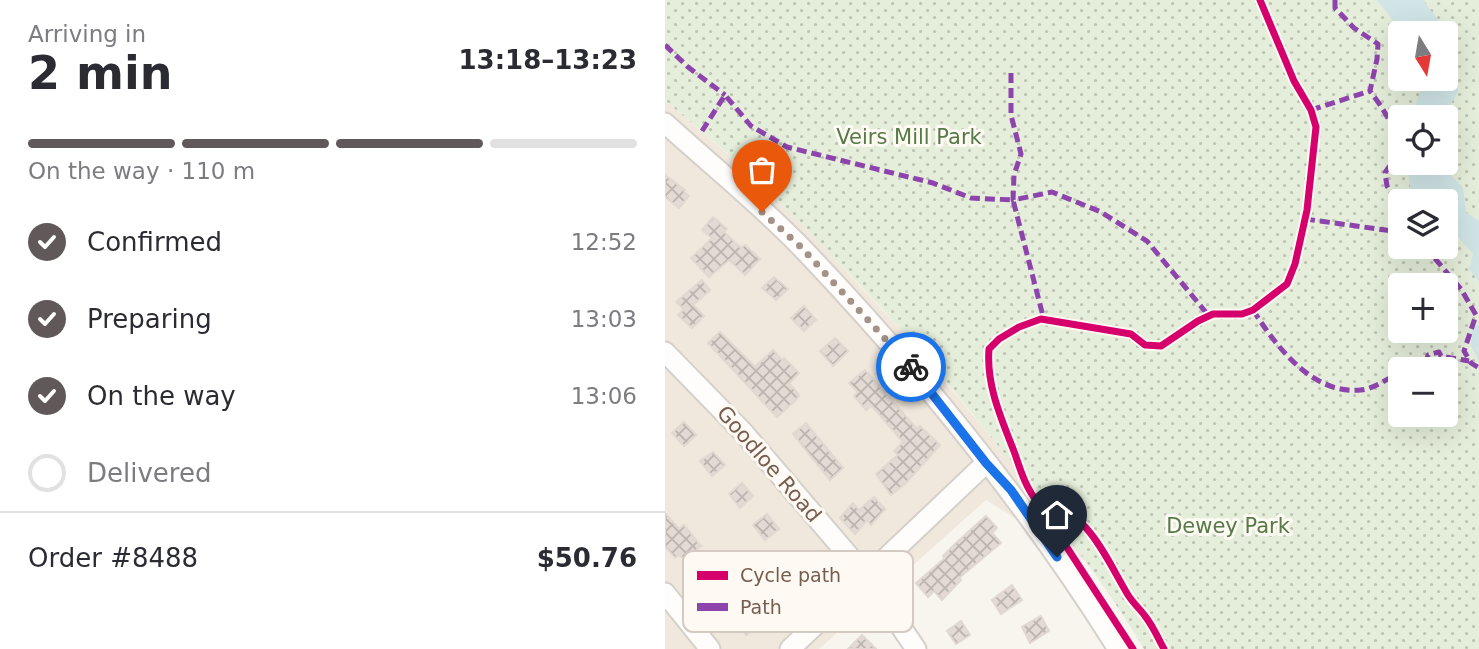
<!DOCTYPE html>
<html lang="en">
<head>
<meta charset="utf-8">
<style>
	body { margin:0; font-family:"DejaVu Sans",sans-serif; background:#f2f2f3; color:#2b2b33; height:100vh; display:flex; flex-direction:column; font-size:26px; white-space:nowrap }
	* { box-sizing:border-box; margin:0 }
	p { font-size:23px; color:#7c7c81 }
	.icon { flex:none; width:38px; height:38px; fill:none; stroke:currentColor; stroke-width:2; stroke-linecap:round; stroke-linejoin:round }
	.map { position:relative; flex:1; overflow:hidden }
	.drawer { display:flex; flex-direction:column; background:#fff; width:665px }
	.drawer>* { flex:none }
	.needle { width:46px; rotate:169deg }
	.controls { position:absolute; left:723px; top:21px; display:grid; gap:14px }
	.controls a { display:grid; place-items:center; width:70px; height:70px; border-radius:7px; background:#fff; box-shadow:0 7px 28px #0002; font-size:35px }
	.pin { position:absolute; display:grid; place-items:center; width:60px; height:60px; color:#fff; margin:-72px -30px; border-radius:50% 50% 50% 0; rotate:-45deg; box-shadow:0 0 7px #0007 }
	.pin .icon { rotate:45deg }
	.courier { position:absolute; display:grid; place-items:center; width:70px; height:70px; margin:-35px; border:5px solid #1a73e8; border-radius:50%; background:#fff; color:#222; box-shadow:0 2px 9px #0007 }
	.head em { font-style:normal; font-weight:800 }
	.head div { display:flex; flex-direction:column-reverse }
	.head { display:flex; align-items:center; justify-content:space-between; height:119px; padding:0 28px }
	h1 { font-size:46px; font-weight:800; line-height:52px }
	.bar { display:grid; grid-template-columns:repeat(4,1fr); gap:10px 7px; align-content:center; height:84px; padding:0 28px }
	.bar i { height:9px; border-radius:5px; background:#e1e1e2 }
	.bar .selected { background:#615959 }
	.bar p { grid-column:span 4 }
	.line { display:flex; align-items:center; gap:18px; padding:0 28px; border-top:2px solid #e1e1e2 }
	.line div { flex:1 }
	ol { padding:0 28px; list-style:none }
	li { display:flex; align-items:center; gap:21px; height:77px }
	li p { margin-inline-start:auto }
	li .icon { padding:7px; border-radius:50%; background:#615959; color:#fff; stroke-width:4 }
	li:last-child { color:#7c7c81 }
	li i { width:38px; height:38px; border:4px solid #e1e1e2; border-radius:50% }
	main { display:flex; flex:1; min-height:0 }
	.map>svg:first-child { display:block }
</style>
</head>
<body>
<main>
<section class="drawer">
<div class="head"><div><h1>2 min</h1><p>Arriving in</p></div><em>13:18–13:23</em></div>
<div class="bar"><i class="selected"></i><i class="selected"></i><i class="selected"></i><i></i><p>On the way · 110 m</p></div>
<ol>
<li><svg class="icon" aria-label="check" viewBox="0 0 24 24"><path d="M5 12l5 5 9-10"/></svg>Confirmed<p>12:52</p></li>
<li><svg class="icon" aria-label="check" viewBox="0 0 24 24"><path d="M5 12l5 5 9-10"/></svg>Preparing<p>13:03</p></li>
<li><svg class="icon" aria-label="check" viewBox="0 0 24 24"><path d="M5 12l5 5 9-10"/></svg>On the way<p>13:06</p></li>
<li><i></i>Delivered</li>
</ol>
<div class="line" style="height:91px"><div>Order #8488</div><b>$50.76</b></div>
</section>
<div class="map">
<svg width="814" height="649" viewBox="0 0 814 649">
	<defs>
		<pattern id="park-dots" width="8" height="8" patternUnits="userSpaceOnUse" patternTransform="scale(1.75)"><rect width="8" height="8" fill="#e5eeda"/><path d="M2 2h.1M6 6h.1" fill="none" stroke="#bec4b3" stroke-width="1.8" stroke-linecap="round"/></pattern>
		<pattern id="building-cross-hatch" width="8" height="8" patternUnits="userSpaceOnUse" patternTransform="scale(1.75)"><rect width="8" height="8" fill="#e2dad3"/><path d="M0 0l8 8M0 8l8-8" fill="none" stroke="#bcb4ae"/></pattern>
	</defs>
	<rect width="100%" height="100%" fill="#f8f4ee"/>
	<path fill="#f0e7dd" d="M 0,100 L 75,165 L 149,236 L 253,349 L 344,459 L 422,562 L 321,500 L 154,649 L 0,649 Z"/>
	<path fill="url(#park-dots)" fill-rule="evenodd" d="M 0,0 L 814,0 L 814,649 L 479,649 C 446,593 406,541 367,489 C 279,374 182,264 76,166 C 52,143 25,122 0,100 ZM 735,33 L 780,33 L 780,79 L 735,79 ZM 735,117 L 780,117 L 780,163 L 735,163 ZM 735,201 L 780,201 L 780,247 L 735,247 ZM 735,285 L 780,285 L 780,331 L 735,331 ZM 735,369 L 780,369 L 780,415 L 735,415 Z"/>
	<g fill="#d1e5e7">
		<path d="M 712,0 L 758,0 L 777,25 L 779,33 L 738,33 Z"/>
		<path d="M 781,38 L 793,91 L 779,117 L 745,117 L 761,79 L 780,79 Z"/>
		<path d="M 742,163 L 775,163 L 798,188 L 801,212 L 814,221 L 814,281 L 804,269 L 808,254 L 781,223 L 780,201 L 769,201 L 767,197 L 759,197 L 759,201 L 753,201 L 746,193 Z"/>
		<path d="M 814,324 L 814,362 L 806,346 L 807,329 Z"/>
	</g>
	<g fill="url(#building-cross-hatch)" stroke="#e1d8d1" stroke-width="2">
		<path d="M 0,175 L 20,190 L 19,192 L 24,196 L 14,208 L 0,197 Z"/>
		<path d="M 48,217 L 62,229 L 59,232 L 76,248 L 80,245 L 95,259 L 80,275 L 64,260 L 44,277 L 26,258 L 47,238 L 37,230 Z"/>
		<path d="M 109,277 L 123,289 L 111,300 L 97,288 Z"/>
		<path d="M 37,280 L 45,290 L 28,305 L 39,316 L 27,328 L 13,315 L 19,309 L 11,302 Z"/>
		<path d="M 139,306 L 151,320 L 139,331 L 126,318 Z"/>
		<path d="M 55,332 L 90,367 L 108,350 L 117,360 L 119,358 L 134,373 L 124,383 L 134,395 L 131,400 L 112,417 L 43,343 Z"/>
		<path d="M 170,338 L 183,351 L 168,366 L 155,351 Z"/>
		<path d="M 200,370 L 252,429 L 255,426 L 275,445 L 241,483 L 226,495 L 211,474 L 233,455 L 229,451 L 238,442 L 207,406 L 201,410 L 189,396 L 193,392 L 184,383 Z"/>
		<path d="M 19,422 L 31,435 L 19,446 L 7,433 Z"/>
		<path d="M 141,423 L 178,468 L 165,480 L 128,434 Z"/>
		<path d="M 48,452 L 60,465 L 47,476 L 35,461 Z"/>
		<path d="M 77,483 L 88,496 L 75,508 L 64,494 Z"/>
		<path d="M 209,497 L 220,509 L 206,525 L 202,520 L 190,534 L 175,518 L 188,503 L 194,510 Z"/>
		<path d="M 0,513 L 14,529 L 19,525 L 36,546 L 32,549 L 55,577 L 42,588 L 19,559 L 14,555 L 10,558 L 0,546 Z"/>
		<path d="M 102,514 L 114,529 L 100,540 L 88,525 Z"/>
		<path d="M 321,516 L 332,528 L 327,533 L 336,543 L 294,578 L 296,580 L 277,600 L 269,591 L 263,597 L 251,583 L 280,558 L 278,556 L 291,543 Z"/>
		<path d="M 132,555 L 155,579 L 142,592 L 138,588 L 111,613 L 81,635 L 71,622 L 85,611 L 87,613 L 125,576 L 118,569 Z"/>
		<path d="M 347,585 L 357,600 L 336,614 L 327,600 Z"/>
		<path d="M 376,616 L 384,631 L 365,643 L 357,627 Z"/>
		<path d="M 296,621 L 305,635 L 291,644 L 282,631 Z"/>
		<path d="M 197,635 L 211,649 L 183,649 Z"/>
	</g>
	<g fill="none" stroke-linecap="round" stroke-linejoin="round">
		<defs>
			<g id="minor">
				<path d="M 0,123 C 46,165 95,204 138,249 C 255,372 363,505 453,649"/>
				<path d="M 0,352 L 78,432 L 202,577 L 251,649"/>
				<path d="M 0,593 L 45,649"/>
				<path d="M 125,649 L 321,463"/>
			</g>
		</defs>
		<use href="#minor" stroke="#d5d0c9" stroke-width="23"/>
		<use href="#minor" stroke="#fefdfc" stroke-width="19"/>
		<g stroke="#8e44ad" stroke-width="5" stroke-dasharray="10 5" stroke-linecap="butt">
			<path d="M 670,0 L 670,8 L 689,28 L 713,44 L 712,59 L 705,91 C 717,107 735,132 732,154 C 731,160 723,167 720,173 L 722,186 L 735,207"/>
			<path d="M 0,45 L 23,67 L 60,95"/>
			<path d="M 346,73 L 346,115 L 356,154 L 349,175 L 348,200 L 387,192 L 436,212 L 482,241 L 544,316"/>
			<path d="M 646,110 L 705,91"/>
			<path d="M 37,131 L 60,95 L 86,126 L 122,147 L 268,183 L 306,198 L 348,200 L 379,320"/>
			<path d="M 640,219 L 735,232"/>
			<path d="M 760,247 L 796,289 L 811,315 L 799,351 L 806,363 L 814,368"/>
			<path d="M 588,310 C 611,346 647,395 696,390 C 708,389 724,378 735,372"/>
			<path d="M 747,369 L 761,364 L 763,355 L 774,352 L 776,356 L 804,361"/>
		</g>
		<defs>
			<g id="cycleway">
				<path d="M 373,503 L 468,649"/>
				<path d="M 499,649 C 493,638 488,626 480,616 C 475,609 468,603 463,595 C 441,559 422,506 373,503 C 361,488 356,472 350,454 C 337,420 321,386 324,349 L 334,339 L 354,327 L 376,319 L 466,334 L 480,345 L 496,346 L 533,321 L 548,314 L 577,314 L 588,310 L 622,284 L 630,264 L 642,210 L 651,127 L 646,110 L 629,81 L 595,0"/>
			</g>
		</defs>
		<use href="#cycleway" stroke="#fef9f2" stroke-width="11"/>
		<use href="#cycleway" stroke="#d6006c" stroke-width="7"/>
	</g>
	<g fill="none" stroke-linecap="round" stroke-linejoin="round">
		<path stroke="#a39287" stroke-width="7" stroke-dasharray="0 12.6" d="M 97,212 L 136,247 L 246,367"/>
		<path stroke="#1a73e8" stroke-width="9" d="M 246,367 L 321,463 L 346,490 L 392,557"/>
	</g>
	<g text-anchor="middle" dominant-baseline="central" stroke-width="6" stroke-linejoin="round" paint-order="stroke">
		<g font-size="21" fill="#567a48" stroke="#fef9f2">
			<text x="244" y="137">Veirs Mill Park</text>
			<text x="563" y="526">Dewey Park</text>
		</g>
		<g font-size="21" fill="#755d4f" stroke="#fef9f2">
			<text transform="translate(104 464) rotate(49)">Goodloe Road</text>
		</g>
	</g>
	<rect x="18" y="551" width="230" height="81" rx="10" fill="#fef9f2" stroke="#d5cac1" stroke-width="2"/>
	<rect x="32" y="571" width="31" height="9" fill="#d6006c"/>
	<rect x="32" y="603" width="31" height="8" fill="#8e44ad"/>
	<g font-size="19" fill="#755d4f">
		<text x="75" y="582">Cycle path</text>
		<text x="75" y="614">Path</text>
	</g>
</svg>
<div class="controls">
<a><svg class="needle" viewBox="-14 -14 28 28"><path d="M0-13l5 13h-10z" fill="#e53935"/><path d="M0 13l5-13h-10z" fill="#7c7c81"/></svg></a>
<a><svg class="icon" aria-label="locate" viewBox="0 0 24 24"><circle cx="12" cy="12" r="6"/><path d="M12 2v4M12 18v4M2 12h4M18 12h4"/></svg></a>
<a><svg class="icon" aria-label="layers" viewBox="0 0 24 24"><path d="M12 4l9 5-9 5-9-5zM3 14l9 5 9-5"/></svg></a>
<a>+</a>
<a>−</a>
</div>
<div class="pin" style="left:97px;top:212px;background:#ea580c"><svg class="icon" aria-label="bag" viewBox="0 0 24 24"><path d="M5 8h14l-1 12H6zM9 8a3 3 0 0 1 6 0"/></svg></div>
<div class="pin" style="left:392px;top:557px;background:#1f2937"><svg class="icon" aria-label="home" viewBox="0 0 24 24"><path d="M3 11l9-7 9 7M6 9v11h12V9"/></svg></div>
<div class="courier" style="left:246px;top:367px"><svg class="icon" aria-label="bike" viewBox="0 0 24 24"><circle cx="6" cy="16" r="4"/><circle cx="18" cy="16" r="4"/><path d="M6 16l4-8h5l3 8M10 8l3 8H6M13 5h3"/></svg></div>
</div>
</main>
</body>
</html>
